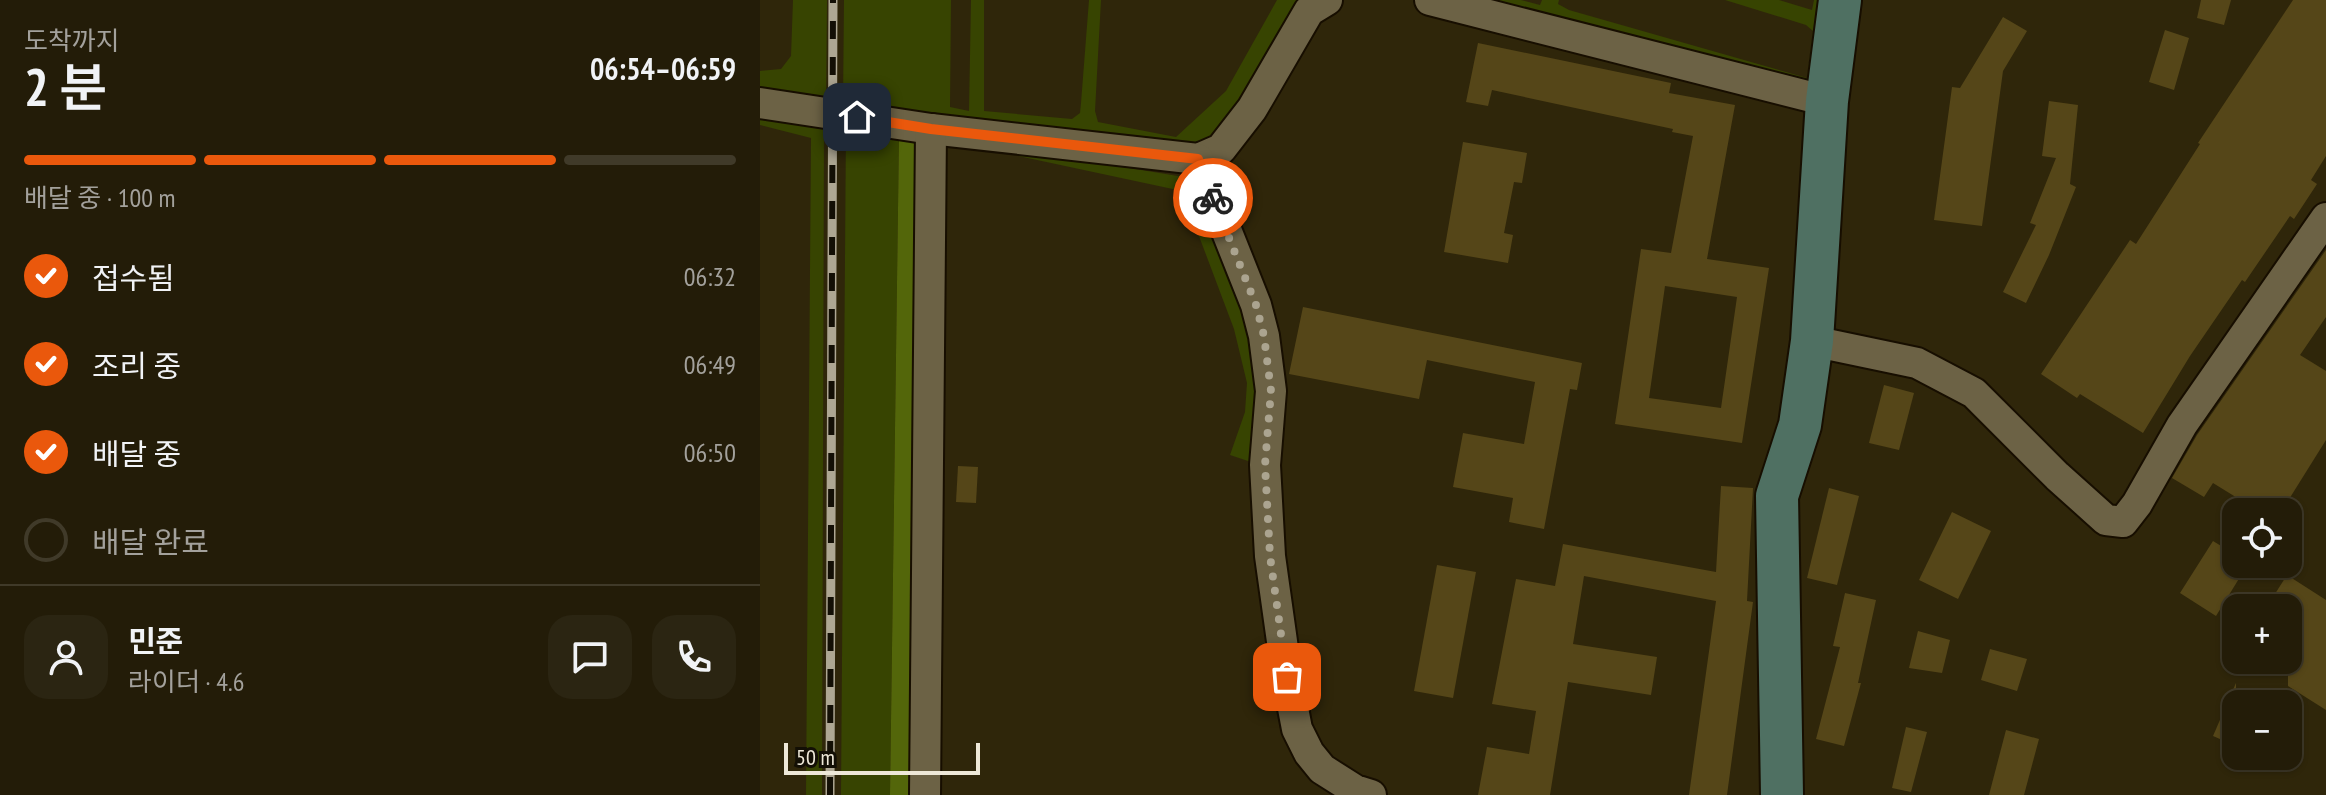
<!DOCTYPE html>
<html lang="ko">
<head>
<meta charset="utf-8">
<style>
	body { margin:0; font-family:"PT Sans Narrow","Noto Sans KR",sans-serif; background:#2b2512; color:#f1f3f6; height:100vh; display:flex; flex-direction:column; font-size:30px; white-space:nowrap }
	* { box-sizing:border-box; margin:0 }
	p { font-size:26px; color:#a3a19c }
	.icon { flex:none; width:44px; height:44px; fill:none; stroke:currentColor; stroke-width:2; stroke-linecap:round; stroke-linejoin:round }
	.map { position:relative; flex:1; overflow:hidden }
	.details { display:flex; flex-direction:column; background:#231c08; width:760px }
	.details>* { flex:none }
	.fabs { position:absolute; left:1462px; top:498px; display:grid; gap:16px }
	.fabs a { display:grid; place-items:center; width:80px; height:80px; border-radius:16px; background:#231c08; box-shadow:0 2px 6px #0004,0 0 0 2px #403a29; font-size:40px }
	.scale { position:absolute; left:24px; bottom:20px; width:196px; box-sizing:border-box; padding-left:8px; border:4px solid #eee8d8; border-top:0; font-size:22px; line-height:28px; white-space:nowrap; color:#eee8d8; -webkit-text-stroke:6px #130f05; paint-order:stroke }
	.pin { position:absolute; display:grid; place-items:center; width:68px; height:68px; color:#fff; margin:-34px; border-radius:16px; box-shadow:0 4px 12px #0006 }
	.courier { position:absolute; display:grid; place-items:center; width:80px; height:80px; margin:-40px; border:6px solid #ea580c; border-radius:50%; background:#fff; color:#222; box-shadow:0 2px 10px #0007 }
	.headline em { font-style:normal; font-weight:600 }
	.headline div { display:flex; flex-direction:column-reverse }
	.headline { display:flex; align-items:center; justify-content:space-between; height:136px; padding:0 24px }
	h1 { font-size:52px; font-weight:600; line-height:60px }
	.bar { display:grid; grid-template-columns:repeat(4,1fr); gap:12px 8px; align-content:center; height:96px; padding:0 24px }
	.bar i { height:10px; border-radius:6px; background:#403a29 }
	.bar .on { background:#ea580c }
	.bar p { grid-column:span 4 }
	.line { display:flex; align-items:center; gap:20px; padding:0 24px; border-top:2px solid #403a29 }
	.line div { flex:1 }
	.round { display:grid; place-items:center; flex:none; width:84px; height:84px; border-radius:24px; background:#2b2512 }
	ol { padding:0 24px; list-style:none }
	li { display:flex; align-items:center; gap:24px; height:88px }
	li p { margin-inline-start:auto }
	li .icon { padding:8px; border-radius:50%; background:#ea580c; color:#fff; stroke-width:4 }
	li:last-child { color:#a3a19c }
	li i { width:44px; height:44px; border:4px solid #403a29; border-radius:50% }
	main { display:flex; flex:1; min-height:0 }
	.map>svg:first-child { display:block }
</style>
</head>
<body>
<main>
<section class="details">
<div class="headline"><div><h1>2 분</h1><p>도착까지</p></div><em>06:54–06:59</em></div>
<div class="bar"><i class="on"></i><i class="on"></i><i class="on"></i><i></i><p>배달 중 · 100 m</p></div>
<ol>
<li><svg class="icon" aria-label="check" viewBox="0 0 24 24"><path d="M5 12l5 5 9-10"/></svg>접수됨<p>06:32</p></li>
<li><svg class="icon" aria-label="check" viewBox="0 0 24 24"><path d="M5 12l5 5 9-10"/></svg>조리 중<p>06:49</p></li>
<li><svg class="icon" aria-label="check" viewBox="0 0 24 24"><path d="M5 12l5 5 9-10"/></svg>배달 중<p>06:50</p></li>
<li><i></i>배달 완료</li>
</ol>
<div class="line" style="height:144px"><a class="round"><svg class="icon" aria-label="person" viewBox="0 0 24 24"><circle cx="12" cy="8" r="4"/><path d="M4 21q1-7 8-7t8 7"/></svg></a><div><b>민준</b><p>라이더 · 4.6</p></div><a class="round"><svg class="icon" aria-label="chat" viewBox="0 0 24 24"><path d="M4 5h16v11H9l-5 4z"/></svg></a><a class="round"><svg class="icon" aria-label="phone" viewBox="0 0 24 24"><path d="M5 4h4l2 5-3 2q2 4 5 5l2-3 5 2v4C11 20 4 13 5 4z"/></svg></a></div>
</section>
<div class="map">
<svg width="1566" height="795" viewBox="0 0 1566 795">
	<rect width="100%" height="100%" fill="#2f260a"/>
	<g fill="#374401">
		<path d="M 33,0 L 67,0 L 66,106 L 0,97 L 0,71 L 21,69 L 31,56 Z"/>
		<path d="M 84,0 L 191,0 L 190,107 L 209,111 L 211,0 L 224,0 L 224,111 L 312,119 L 320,113 L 321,103 L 329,0 L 341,0 L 335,111 L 338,122 L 416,137 L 466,91 L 517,0 L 552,0 L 482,109 L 455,137 L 431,149 L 83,103 Z"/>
		<path d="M 723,0 L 761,0 L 780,5 L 782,0 L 799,0 L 798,4 L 809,10 L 1047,78 L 1053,31 L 1046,25 L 965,0 L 1019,0 L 1052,10 L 1054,0 L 1070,0 L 1060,89 Z"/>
		<path d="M 0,113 L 64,122 L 62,795 L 46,795 L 51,138 L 0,125 Z"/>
		<path d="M 86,124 L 139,136 L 130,795 L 81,795 Z"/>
		<path d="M 197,140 L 424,177 L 448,211 L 491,329 L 497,367 L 497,464 L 470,455 L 485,412 L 487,383 L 474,329 L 422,191 L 189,141 Z"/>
	</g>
	<path fill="#53660a" d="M 139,136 L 151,139 L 159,150 L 151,795 L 130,795 Z"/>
	<g fill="#554618" fill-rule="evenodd">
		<path d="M 1441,0 L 1471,0 L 1464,25 L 1437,18 Z"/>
		<path d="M 1533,0 L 1566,0 L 1566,156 L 1551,180 L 1557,184 L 1534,219 L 1530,216 L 1485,282 L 1482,280 L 1430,356 L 1383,433 L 1320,394 L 1317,398 L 1281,374 L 1370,240 L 1376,244 L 1440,144 L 1438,143 Z"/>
		<path d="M 1243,17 L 1267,31 L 1243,71 L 1222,226 L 1174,220 L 1192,87 L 1200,88 Z"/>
		<path d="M 1405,30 L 1429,38 L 1414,90 L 1389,82 Z"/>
		<path d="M 718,43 L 911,83 L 909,93 L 975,105 L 947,259 L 1009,268 L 982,443 L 855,424 L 881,249 L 911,253 L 933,136 L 912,132 L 913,129 L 732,90 L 728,106 L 706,102 ZM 905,286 L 977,297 L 961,408 L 889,398 Z"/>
		<path d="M 1289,101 L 1318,105 L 1310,184 L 1316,187 L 1289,255 L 1266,303 L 1243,292 L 1276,225 L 1270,223 L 1296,158 L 1282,156 Z"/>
		<path d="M 703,142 L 767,153 L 762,183 L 754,182 L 744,233 L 753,235 L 748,263 L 684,252 Z"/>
		<path d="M 1566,250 L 1566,317 L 1540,355 L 1566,371 L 1566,440 L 1521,512 L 1500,512 L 1453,483 L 1444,497 L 1412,478 L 1437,435 Z"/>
		<path d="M 543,307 L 822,363 L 817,390 L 810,389 L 784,529 L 749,522 L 753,498 L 693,487 L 703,433 L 764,444 L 775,382 L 667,360 L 659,399 L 529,374 Z"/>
		<path d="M 1124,385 L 1154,393 L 1139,450 L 1109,443 Z"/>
		<path d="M 198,466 L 218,467 L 216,503 L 196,502 Z"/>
		<path d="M 961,486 L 993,488 L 987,601 L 993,602 L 967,795 L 929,795 L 956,601 L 824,576 L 813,644 L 897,657 L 891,695 L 808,682 L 790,795 L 718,795 L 727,747 L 769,754 L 776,711 L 732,704 L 756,579 L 795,586 L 803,544 L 956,572 Z"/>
		<path d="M 1069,488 L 1099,496 L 1077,585 L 1047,578 Z"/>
		<path d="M 1192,512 L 1231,531 L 1198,599 L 1159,580 Z"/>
		<path d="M 1453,541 L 1476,555 L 1476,564 L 1488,564 L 1456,616 L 1420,593 Z"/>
		<path d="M 677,565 L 716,572 L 693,698 L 654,691 Z"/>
		<path d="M 1527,575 L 1566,600 L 1566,710 L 1528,686 L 1528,608 L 1506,608 Z"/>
		<path d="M 1085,593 L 1116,600 L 1098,683 L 1101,683 L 1084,746 L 1056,739 L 1080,647 L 1073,646 Z"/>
		<path d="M 1158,631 L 1190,640 L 1182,673 L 1149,668 Z"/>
		<path d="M 1230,649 L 1267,659 L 1257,691 L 1221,680 Z"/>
		<path d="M 1476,683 L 1476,746 L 1453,736 Z"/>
		<path d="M 1146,727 L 1167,732 L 1151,792 L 1132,788 Z"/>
		<path d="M 1246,730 L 1279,739 L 1264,795 L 1229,795 Z"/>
	</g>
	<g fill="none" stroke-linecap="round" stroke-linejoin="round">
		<defs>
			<g id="street">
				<path d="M 670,0 L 1067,101"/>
				<path d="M 0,103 L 171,129 L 438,159 L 461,149 L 492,109 L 549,11 L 567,0"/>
				<path d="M 438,159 L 496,305 L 504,336 L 511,391 L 505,465 L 510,556 L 527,677 L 537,729 L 549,753 L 562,769 L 595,790 L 611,795"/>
				<path d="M 1052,341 L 1157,363 L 1214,393 L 1297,476 L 1346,520 L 1363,522 L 1377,504 L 1422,425 L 1566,218"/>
				<path d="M 165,795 L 171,129"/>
			</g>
			<path id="secondary" d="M 1022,795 L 1017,496 L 1040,425 L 1052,341 L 1067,101 L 1080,0"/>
		</defs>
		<use href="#street" stroke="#170e00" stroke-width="34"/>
		<use href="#secondary" stroke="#170e00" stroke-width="46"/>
		<use href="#street" stroke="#6c6245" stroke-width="30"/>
		<use href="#secondary" stroke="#4f7062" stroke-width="42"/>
		<defs>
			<path id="rail" d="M 70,795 L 73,0"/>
		</defs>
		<use href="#rail" stroke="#aea793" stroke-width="9"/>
		<use href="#rail" stroke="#130f05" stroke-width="6" stroke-dasharray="18" stroke-linecap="butt"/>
	</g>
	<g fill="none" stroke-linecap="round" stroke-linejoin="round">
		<path stroke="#aba490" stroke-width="8" stroke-dasharray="0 14.4" d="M 453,198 L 496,305 L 504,336 L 511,391 L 505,465 L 510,556 L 527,677"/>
		<path stroke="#ea580c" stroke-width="10" d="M 97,117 L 171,129 L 438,159 L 453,198"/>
	</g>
</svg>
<div class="fabs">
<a><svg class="icon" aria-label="locate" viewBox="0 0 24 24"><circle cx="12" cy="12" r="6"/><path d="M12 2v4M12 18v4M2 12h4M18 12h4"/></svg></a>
<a>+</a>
<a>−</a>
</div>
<div class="scale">50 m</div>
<div class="pin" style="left:527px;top:677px;background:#ea580c"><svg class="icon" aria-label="bag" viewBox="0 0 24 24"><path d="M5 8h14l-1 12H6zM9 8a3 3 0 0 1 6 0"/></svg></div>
<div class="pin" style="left:97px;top:117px;background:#1f2937"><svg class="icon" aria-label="home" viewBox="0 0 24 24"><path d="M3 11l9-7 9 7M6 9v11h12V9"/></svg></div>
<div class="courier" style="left:453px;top:198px"><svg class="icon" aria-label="bike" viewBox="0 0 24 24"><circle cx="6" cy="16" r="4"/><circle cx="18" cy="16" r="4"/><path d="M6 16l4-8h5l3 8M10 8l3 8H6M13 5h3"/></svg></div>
</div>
</main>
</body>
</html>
